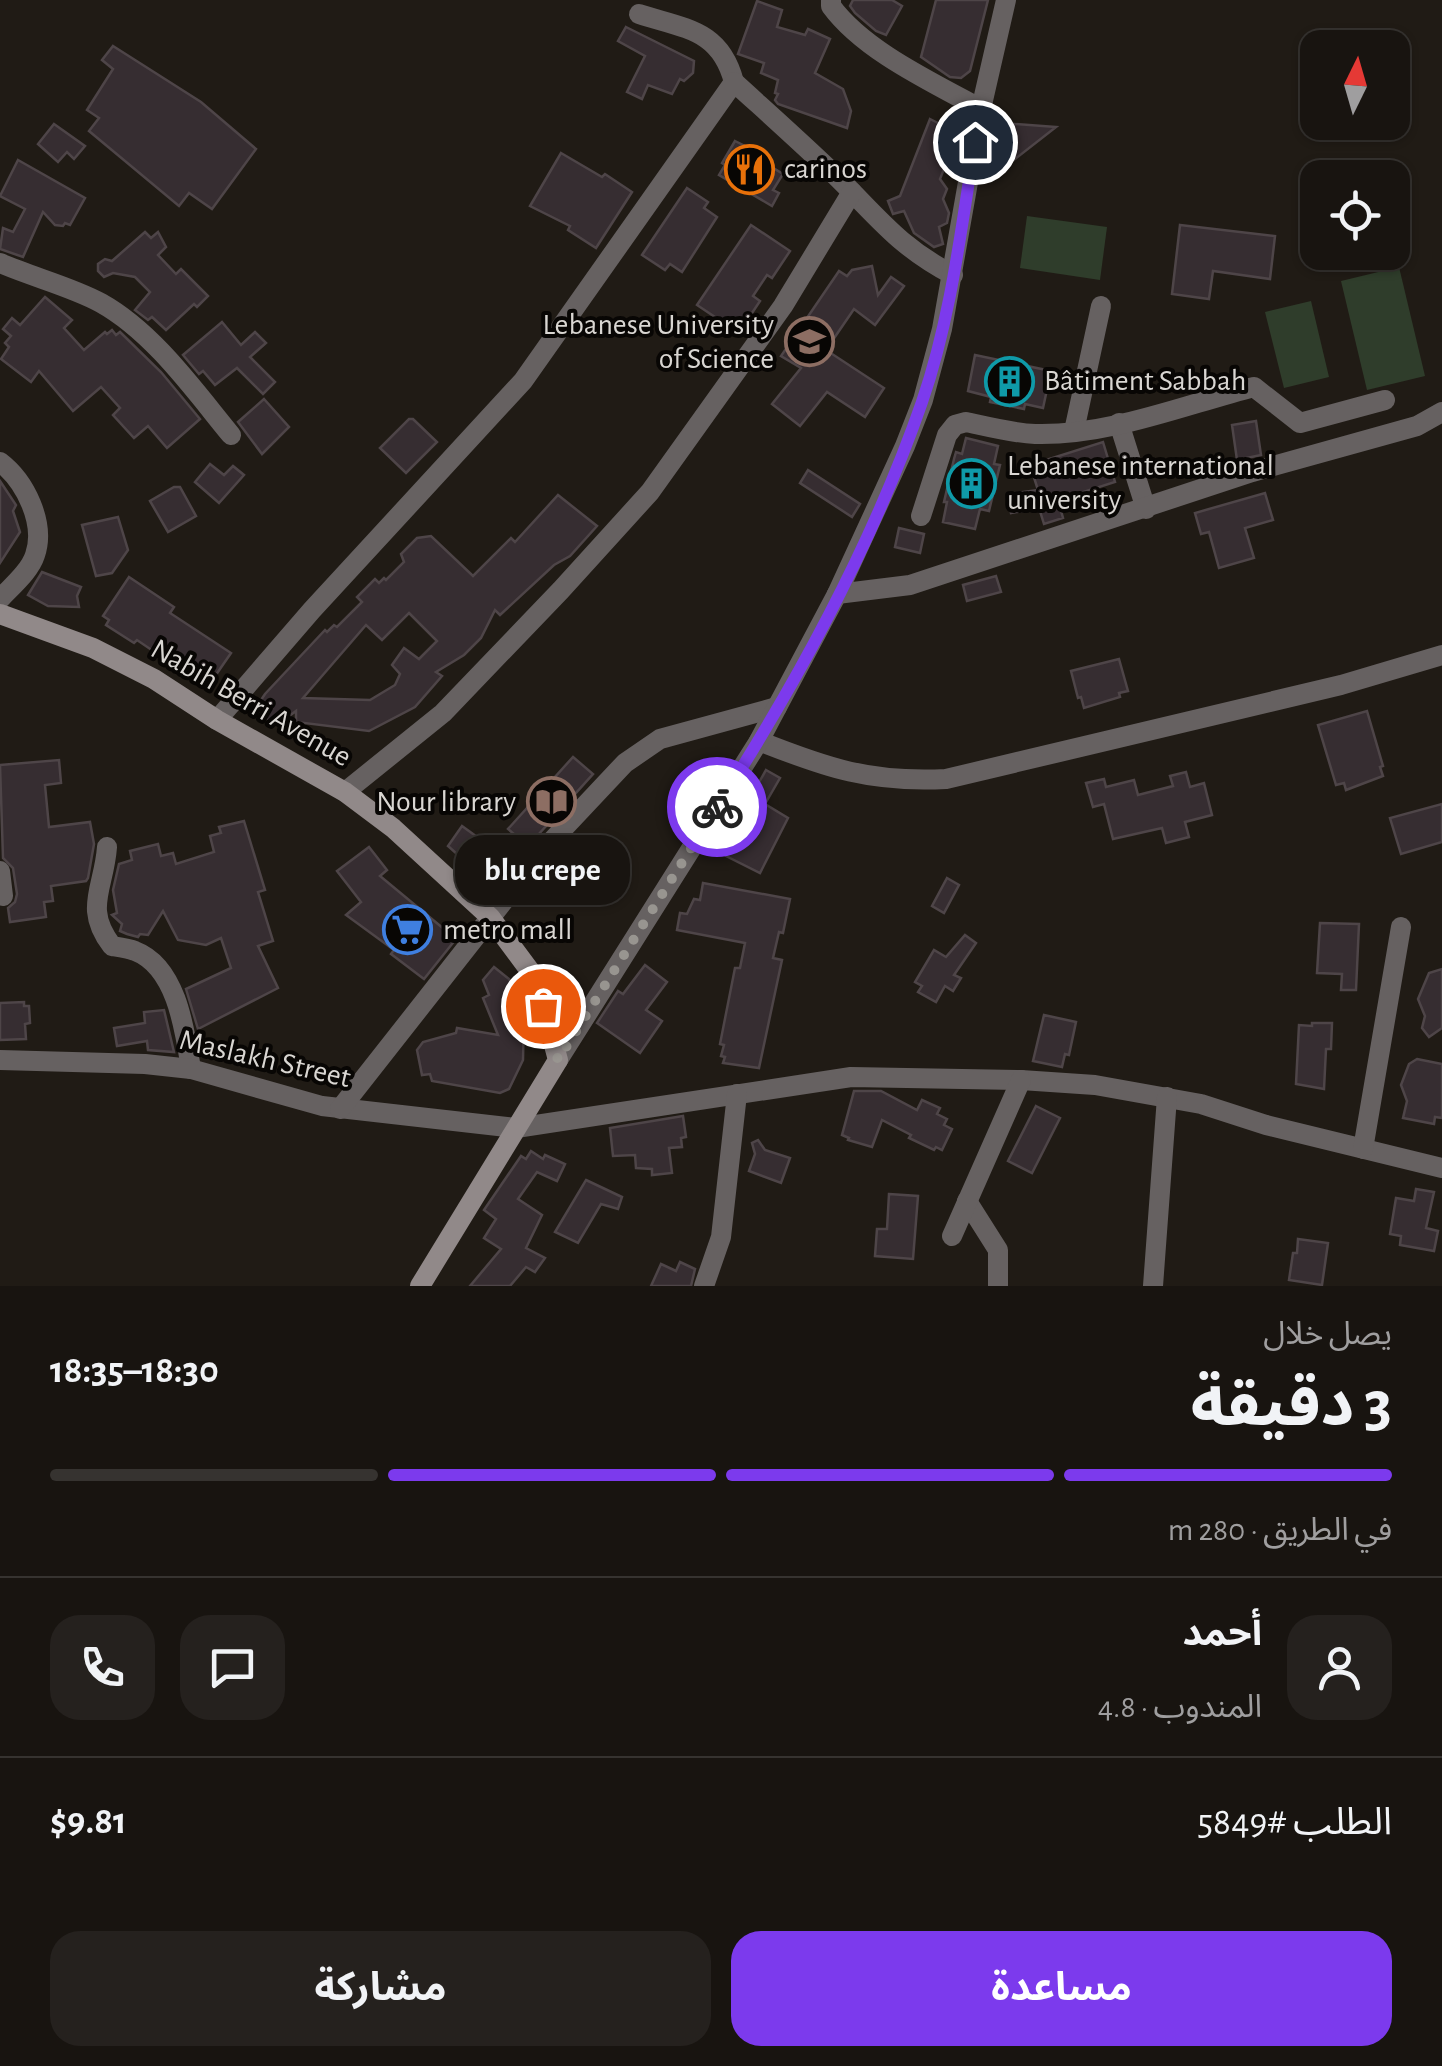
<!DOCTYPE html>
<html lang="ar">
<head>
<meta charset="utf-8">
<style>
	body { margin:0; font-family:"Alegreya Sans","Noto Sans Arabic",sans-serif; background:#25211e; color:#f1f3f6; direction:rtl; height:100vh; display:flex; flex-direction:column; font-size:38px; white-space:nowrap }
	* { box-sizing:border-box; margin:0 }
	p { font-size:32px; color:#9f9e9f }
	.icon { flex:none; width:55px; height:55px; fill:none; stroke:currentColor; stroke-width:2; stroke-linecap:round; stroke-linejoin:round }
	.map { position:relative; height:1286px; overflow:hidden; direction:ltr }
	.panel { display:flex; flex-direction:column; background:#181410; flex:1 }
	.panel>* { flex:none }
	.needle { width:65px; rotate:5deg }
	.tools { position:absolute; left:1300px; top:30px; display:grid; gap:20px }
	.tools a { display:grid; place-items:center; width:110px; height:110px; border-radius:20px; background:#181410; box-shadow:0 2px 8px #0004,0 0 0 2px #363330; font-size:50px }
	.pin { position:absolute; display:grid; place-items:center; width:85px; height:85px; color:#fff; margin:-42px; border:5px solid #fff; border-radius:50%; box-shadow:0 2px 10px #0007 }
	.courier { position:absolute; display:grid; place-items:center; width:100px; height:100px; margin:-50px; border:8px solid #7c3aed; border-radius:50%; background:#fff; color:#222; box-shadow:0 2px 12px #0007 }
	.bubble { position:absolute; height:70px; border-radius:30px; background:#181410; box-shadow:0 2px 8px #0004,0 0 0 2px #363330; font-size:32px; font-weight:700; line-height:70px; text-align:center; direction:rtl }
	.summary em { font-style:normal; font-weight:700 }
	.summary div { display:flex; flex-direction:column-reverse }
	.summary { display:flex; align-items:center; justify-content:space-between; height:170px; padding:0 50px }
	h1 { font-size:65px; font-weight:700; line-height:75px }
	.bar { display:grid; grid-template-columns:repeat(4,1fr); gap:15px 10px; align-content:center; height:120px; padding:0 50px }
	.bar i { height:12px; border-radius:8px; background:#363330 }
	.bar .on { background:#7c3aed }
	.bar p { grid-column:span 4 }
	.line { display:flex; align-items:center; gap:25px; padding:0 50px; border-top:2px solid #363330 }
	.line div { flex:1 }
	.round { display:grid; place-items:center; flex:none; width:105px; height:105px; border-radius:30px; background:#25211e }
	.button { display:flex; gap:20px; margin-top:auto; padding:20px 50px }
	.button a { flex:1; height:115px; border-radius:30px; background:#7c3aed; color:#fff; font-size:40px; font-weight:700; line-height:115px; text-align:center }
	.button a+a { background:#25211e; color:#f1f3f6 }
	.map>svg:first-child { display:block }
</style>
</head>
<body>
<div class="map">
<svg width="1442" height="1286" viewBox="0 0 1442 1286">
	<rect width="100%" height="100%" fill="#201b15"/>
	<g fill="#2f3d2b">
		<path d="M 1393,215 L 1396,215 L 1404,251 L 1337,265 L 1335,253 L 1392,252 Z"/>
		<path d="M 1027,216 L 1107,227 L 1100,280 L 1020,268 Z"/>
		<path d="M 1399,267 L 1425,376 L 1367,390 L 1341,281 Z"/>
		<path d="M 1311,301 L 1329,377 L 1284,388 L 1265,312 Z"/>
	</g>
	<g fill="#362d31" stroke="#4e4548" stroke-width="2.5" fill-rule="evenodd">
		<path d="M 853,0 L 892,0 L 902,6 L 886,35 L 876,31 L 855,13 L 850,6 Z"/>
		<path d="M 936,0 L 988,0 L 970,71 L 961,78 L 950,77 L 921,57 Z"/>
		<path d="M 757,1 L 782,10 L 777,27 L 805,35 L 808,29 L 830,39 L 815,73 L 843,89 L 851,111 L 847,128 L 778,104 L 775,100 L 778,94 L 775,93 L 778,80 L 761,73 L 764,63 L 738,54 Z"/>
		<path d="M 626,27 L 694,61 L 693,73 L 684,81 L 680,79 L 672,94 L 648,85 L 642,99 L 627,92 L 645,56 L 618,41 Z"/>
		<path d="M 113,46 L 201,102 L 256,149 L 212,209 L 189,193 L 179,206 L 89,131 L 99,118 L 87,110 L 113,69 L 102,60 Z"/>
		<path d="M 930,119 L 958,133 L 940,179 L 947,189 L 943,199 L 949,213 L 947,223 L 939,227 L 943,244 L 934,247 L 914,233 L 904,211 L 893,214 L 888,201 L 900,196 Z"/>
		<path d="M 1002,123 L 1056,127 L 1015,159 L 1016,142 L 1001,141 Z"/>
		<path d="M 54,124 L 85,146 L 74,159 L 67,152 L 58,162 L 38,144 Z"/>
		<path d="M 735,141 L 763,155 L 760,160 L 783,174 L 773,190 L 779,193 L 772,206 L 719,175 L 725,165 L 722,163 Z"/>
		<path d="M 561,153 L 602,177 L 605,174 L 632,192 L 596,248 L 568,230 L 570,226 L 530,206 Z"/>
		<path d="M 18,160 L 85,198 L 70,225 L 65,223 L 63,226 L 55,225 L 43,212 L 23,257 L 0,249 L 3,228 L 13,232 L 25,209 L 0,196 Z"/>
		<path d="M 687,188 L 708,202 L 704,208 L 717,217 L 682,272 L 670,264 L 665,270 L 642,255 Z"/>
		<path d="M 751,225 L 790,251 L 772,278 L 767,275 L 753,296 L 760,301 L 742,328 L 724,323 L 697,305 Z"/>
		<path d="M 1180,225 L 1275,236 L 1270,279 L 1213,271 L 1209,299 L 1172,294 Z"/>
		<path d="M 145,232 L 151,238 L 158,232 L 166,247 L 158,255 L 176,274 L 181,269 L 208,296 L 197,307 L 194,304 L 166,330 L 152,317 L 148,320 L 135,310 L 150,292 L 135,277 L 113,273 L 104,277 L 98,271 L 98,264 L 105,259 L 112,261 Z"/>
		<path d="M 872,266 L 878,295 L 891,277 L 904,286 L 875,325 L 854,309 L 826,350 L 884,388 L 865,417 L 827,392 L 800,426 L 772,404 L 801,368 L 781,356 L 839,271 L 847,276 L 852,270 Z"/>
		<path d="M 45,297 L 72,320 L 64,328 L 84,350 L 105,332 L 107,334 L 112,330 L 116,335 L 120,332 L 161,372 L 200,419 L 167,448 L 148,426 L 134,438 L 113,415 L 120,408 L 101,387 L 73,411 L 39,371 L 31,382 L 1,359 L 9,347 L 5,343 L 11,336 L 3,329 L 12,318 L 20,325 Z"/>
		<path d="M 222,322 L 241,345 L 255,332 L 266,343 L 250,357 L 275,382 L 263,394 L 237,368 L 215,385 L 203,371 L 199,374 L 183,355 Z"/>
		<path d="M 975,355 L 1051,371 L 1043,408 L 1025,404 L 1024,409 L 990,402 L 991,397 L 968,391 Z"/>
		<path d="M 264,399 L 289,427 L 262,454 L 238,422 Z"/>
		<path d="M 409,419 L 413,419 L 437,442 L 406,473 L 380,448 Z"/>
		<path d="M 1256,421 L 1261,455 L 1237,460 L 1232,425 Z"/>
		<path d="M 966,438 L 998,446 L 994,464 L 1000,465 L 989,511 L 980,509 L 975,529 L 943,522 L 947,502 L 944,502 L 954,459 L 956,452 L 962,454 Z"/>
		<path d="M 1103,442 L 1115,482 L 1058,500 L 1063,518 L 1044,524 L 1039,508 L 1011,513 L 1008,494 L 1038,490 L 1030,465 Z"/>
		<path d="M 210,464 L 224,475 L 233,466 L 244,475 L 219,503 L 195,482 Z"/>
		<path d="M 808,470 L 860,504 L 852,517 L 800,483 Z"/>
		<path d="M 0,481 L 16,505 L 13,511 L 20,532 L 0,563 Z"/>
		<path d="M 174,487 L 180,487 L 196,516 L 168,532 L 150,501 Z"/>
		<path d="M 1265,493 L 1273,520 L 1245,528 L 1254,558 L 1219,568 L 1209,532 L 1201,534 L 1195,513 Z"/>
		<path d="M 558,495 L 597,526 L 570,556 L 554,565 L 500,615 L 495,610 L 481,638 L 464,655 L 436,672 L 442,676 L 415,707 L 369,731 L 296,722 L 296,711 L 277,725 L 260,715 L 257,706 L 265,694 L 325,630 L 327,632 L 334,625 L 337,627 L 362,602 L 357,597 L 375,579 L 379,583 L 384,578 L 386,580 L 404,562 L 401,554 L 417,538 L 431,536 L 473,576 L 511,538 L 515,542 ZM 409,613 L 437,641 L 419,659 L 404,648 L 392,665 L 400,674 L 395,685 L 370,700 L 303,698 L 366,625 L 382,640 Z"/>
		<path d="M 118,517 L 128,550 L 112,573 L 96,576 L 82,525 Z"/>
		<path d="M 899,528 L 924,534 L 920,553 L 895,547 Z"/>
		<path d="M 42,572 L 81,587 L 77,596 L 79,607 L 48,606 L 28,595 Z"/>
		<path d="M 996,576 L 1001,592 L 967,601 L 963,585 Z"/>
		<path d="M 129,577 L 174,607 L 170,613 L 231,653 L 211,682 L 200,675 L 196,680 L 137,640 L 134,643 L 106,625 L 109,620 L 103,616 Z"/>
		<path d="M 1119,659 L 1128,691 L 1119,693 L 1120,697 L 1084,708 L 1081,697 L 1078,698 L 1071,671 Z"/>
		<path d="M 1367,711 L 1383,766 L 1380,767 L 1383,776 L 1346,790 L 1344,783 L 1336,785 L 1318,725 Z"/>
		<path d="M 573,757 L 593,774 L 528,846 L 508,829 Z"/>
		<path d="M 59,760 L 61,783 L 45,785 L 49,827 L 90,822 L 94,844 L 88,878 L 86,881 L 51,886 L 53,901 L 44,902 L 46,917 L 10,922 L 8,908 L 15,902 L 17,894 L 13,868 L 3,858 L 0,765 Z"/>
		<path d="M 766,770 L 780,778 L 765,804 L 788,818 L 760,873 L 726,856 L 749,812 L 744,809 Z"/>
		<path d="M 1186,772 L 1190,787 L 1204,783 L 1212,815 L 1185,822 L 1189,837 L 1166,843 L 1162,828 L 1113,839 L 1104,804 L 1093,807 L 1086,783 L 1104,779 L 1106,787 L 1134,780 L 1138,795 L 1173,786 L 1170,776 Z"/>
		<path d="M 1442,804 L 1442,842 L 1401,854 L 1390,818 Z"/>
		<path d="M 244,821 L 265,890 L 258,892 L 273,941 L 258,946 L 278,988 L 198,1029 L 186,989 L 231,968 L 221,938 L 206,945 L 178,940 L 163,911 L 148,935 L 140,934 L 138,937 L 127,934 L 120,931 L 122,924 L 112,915 L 117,913 L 113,890 L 119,864 L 132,860 L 130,851 L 158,844 L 161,856 L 173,853 L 176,864 L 214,852 L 210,836 L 221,833 L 219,827 Z"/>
		<path d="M 462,826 L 491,847 L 497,839 L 507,846 L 501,854 L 515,865 L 500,883 L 487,874 L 484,878 L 448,846 Z"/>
		<path d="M 369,847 L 387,870 L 380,876 L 456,939 L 424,979 L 391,954 L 394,950 L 346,915 L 361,902 L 337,871 Z"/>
		<path d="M 947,878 L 959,885 L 944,913 L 932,906 Z"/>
		<path d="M 703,883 L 790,899 L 783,933 L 779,932 L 773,958 L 782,960 L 759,1068 L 723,1063 L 725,1057 L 721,1056 L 724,1045 L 720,1044 L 735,968 L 740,968 L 745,943 L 677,930 L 680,913 L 687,914 L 694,899 L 700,900 Z"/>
		<path d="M 1320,923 L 1359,924 L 1356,990 L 1341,990 L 1342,974 L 1317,973 Z"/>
		<path d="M 965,935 L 976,943 L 954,975 L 961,978 L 953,991 L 945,986 L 936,1002 L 918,992 L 922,986 L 915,982 L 934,950 L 946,957 Z"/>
		<path d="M 645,965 L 667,982 L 646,1010 L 662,1021 L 640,1053 L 597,1023 L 618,991 L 623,994 Z"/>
		<path d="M 494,967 L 509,979 L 524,1013 L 523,1060 L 509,1089 L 500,1093 L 432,1081 L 430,1074 L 422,1075 L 417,1050 L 423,1042 L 456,1033 L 457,1028 L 498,1035 L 483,998 L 489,995 L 483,980 Z"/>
		<path d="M 1442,969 L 1442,1028 L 1429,1037 L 1422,1028 L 1425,1016 L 1418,999 L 1429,973 Z"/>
		<path d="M 24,1002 L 24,1006 L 29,1006 L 30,1023 L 25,1024 L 26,1039 L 0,1040 L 0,1003 Z"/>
		<path d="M 164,1010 L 174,1052 L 148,1050 L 147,1041 L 117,1046 L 114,1028 L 145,1023 L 144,1012 Z"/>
		<path d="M 1044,1015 L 1076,1022 L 1069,1055 L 1065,1054 L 1062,1067 L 1033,1061 Z"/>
		<path d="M 1312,1023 L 1332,1023 L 1331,1049 L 1326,1049 L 1324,1089 L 1296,1084 L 1299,1025 L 1312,1026 Z"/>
		<path d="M 1417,1059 L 1442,1064 L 1442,1118 L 1435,1117 L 1434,1124 L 1403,1118 L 1407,1101 L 1401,1085 L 1409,1064 Z"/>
		<path d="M 854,1091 L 881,1091 L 917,1110 L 922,1100 L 940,1108 L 937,1114 L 947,1119 L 944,1125 L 952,1129 L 942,1150 L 936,1147 L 934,1150 L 909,1138 L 911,1135 L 882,1120 L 872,1147 L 848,1140 L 849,1138 L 842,1135 Z"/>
		<path d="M 1036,1106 L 1060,1118 L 1032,1173 L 1008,1161 Z"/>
		<path d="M 683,1116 L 686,1137 L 681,1138 L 682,1147 L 669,1148 L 672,1173 L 652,1175 L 652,1169 L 636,1168 L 635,1155 L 613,1156 L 610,1128 Z"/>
		<path d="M 758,1140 L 765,1150 L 790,1158 L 781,1183 L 749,1171 L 755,1154 L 752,1143 Z"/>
		<path d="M 531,1151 L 543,1159 L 545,1155 L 565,1164 L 557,1181 L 537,1172 L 518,1199 L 542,1215 L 526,1248 L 545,1258 L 535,1272 L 526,1267 L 510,1286 L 470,1286 L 501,1249 L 484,1238 L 496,1219 L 484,1210 L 521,1156 L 526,1159 Z"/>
		<path d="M 586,1180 L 622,1197 L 618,1209 L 601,1204 L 578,1243 L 555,1232 Z"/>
		<path d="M 1416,1189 L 1434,1192 L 1426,1228 L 1438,1231 L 1434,1251 L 1400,1245 L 1401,1236 L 1390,1234 L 1396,1198 L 1414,1201 Z"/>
		<path d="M 889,1194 L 918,1196 L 913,1259 L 875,1256 L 877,1229 L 887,1229 Z"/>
		<path d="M 1298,1239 L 1328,1243 L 1322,1285 L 1289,1280 L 1293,1253 L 1297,1253 Z"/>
		<path d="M 680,1262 L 695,1269 L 691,1286 L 651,1286 L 661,1264 L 676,1271 Z"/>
	</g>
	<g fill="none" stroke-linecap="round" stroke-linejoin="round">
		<g stroke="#666161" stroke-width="20">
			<path d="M 831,0 L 831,6 C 864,51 932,82 981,109"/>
			<path d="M 639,14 C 685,29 720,29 734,82"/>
			<path d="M 0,263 C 32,277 72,287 101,303 C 153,332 194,390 231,435"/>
			<path d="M 1119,423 L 1146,509"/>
			<path d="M 1074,431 L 1101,306"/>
			<path d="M 0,462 C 25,481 46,523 35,555 C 30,571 12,586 0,599"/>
			<path d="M 921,516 L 947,435 L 955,425 L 966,422 C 989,427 1012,433 1035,434 C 1108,436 1184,405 1254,387 L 1300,423 L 1385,400"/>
			<path d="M 837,594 L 910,585 L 1252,472 L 1417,426 L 1442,412"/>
			<path d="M 217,720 L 312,610 L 523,381 L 734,82 C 768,113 803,144 836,176 C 879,218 898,246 953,275"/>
			<path d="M 759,741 C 827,768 871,783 946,779 L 1341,685 L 1442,655"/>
			<path d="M 345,792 L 443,713 L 561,590 L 650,492 L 783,306 L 852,192"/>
			<path d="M 107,847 C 104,889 83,908 112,946 C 119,947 128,948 135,951 C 177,967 185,1031 191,1069"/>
			<path d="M 0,871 L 3,896"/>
			<path d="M 0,1060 L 145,1064 L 191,1069 L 322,1106 L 516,1128 L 851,1077 L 1021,1080 L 1095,1085 L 1201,1104 L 1266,1125 L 1442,1168"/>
			<path d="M 340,1109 L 546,847 L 625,763 L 660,739 L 777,707"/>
			<path d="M 1363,1149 L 1401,927"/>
			<path d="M 967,1201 L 998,1250 L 998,1286"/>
			<path d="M 952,1236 L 1021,1080"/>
			<path d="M 704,1286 L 721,1237 L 737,1094"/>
			<path d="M 1153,1286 L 1167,1097"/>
		</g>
		<path stroke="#666161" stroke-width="20" d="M 558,1060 L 759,741 L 837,594 L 905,446 L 923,400 L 942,329 L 981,109 L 1006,0"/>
		<path stroke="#918989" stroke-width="20" d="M 0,614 L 93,648 L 154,679 L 217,720 L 345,792 L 393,828 L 490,917 L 536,979 L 558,1060 L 420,1286"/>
	</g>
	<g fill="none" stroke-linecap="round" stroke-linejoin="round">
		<path stroke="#989590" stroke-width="10" stroke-dasharray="0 18" d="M 543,1006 L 558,1060 L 717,807"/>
		<path stroke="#7c3aed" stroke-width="12" d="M 717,807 C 798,681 873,543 922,402 C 951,318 961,229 975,142"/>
	</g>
	<defs>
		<symbol id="restaurant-ring" viewBox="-11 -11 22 22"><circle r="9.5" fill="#080604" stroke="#e8710a" stroke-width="1.5"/><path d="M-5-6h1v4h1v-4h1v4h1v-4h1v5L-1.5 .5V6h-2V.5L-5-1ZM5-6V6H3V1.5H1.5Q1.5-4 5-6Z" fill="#e8710a"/></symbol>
		<symbol id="university-ring" viewBox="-11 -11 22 22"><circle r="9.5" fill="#080604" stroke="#8d6e63" stroke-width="1.5"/><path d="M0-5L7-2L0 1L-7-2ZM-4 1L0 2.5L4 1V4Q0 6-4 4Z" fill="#8d6e63"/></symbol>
		<symbol id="building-ring" viewBox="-11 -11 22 22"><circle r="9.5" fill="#080604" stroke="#0f9aa8" stroke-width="1.5"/><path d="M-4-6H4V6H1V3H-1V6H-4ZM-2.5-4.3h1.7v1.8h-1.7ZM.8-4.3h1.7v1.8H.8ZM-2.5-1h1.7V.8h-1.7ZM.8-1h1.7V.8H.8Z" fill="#0f9aa8"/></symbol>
		<symbol id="library-ring" viewBox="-11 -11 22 22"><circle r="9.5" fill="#080604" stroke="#8d6e63" stroke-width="1.5"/><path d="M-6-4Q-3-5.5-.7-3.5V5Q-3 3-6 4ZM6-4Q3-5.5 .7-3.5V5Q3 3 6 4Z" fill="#8d6e63"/></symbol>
		<symbol id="supermarket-ring" viewBox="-11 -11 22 22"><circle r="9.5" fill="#080604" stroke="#3f7fe0" stroke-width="1.5"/><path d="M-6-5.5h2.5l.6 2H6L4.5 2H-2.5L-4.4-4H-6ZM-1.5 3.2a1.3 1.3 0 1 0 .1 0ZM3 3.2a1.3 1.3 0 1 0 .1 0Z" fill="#3f7fe0"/></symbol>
	</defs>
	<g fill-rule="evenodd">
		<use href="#restaurant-ring" x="722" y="142" width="55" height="55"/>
		<use href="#university-ring" x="782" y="314" width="55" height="55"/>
		<use href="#building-ring" x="982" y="354" width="55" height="55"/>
		<use href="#building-ring" x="944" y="456" width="55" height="55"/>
		<use href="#library-ring" x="524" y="774" width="55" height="55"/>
		<use href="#supermarket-ring" x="380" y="902" width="55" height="55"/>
	</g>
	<g text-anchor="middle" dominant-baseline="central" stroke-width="8" stroke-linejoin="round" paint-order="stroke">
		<g font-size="30" fill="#d9d6d2" stroke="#080604" text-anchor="start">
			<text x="784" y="169">carinos</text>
			<text x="774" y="325" text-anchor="end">Lebanese University<tspan x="774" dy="34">of Science</tspan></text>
			<text x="1044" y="381">Bâtiment Sabbah</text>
			<text x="1007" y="466">Lebanese international<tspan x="1007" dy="34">university</tspan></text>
			<text x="516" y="802" text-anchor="end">Nour library</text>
			<text x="443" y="930">metro mall</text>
		</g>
		<g font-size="30" fill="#d9d6d2" stroke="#080604">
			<text transform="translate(251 703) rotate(30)">Nabih Berri Avenue</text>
			<text transform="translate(265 1059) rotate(13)">Maslakh Street</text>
		</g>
	</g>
</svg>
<div class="tools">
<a><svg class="needle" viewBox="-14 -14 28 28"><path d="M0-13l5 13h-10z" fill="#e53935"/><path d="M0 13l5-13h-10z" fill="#9f9e9f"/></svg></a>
<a><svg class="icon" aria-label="locate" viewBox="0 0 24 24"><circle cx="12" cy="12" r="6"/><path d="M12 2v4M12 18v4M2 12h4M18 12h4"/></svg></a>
</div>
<div class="pin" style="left:543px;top:1006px;background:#ea580c"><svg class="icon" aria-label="bag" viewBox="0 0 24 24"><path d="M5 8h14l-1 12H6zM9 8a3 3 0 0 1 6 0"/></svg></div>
<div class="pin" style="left:975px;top:142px;background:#1f2937"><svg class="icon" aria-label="home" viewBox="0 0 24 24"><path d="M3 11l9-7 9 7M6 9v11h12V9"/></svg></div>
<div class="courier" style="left:717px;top:807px"><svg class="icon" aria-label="bike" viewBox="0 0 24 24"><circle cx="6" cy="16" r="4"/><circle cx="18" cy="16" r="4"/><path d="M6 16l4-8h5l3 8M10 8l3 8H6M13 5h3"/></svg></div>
<div class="bubble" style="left:455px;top:835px;width:175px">blu crepe</div>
</div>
<section class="panel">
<div class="summary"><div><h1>3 دقيقة</h1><p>يصل خلال</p></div><em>18:30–18:35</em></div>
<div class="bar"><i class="on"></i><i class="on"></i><i class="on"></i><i></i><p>في الطريق · 280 m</p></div>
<div class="line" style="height:180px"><a class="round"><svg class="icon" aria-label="person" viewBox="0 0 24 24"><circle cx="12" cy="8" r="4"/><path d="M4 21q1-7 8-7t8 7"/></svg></a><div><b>أحمد</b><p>المندوب · 4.8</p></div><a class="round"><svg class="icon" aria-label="chat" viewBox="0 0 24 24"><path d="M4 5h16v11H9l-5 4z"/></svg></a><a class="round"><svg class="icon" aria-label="phone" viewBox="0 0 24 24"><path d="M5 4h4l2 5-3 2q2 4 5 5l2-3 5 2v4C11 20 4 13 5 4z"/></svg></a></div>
<div class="line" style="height:130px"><div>الطلب #5849</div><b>$9.81</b></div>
<div class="button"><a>مساعدة</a><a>مشاركة</a></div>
</section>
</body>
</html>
